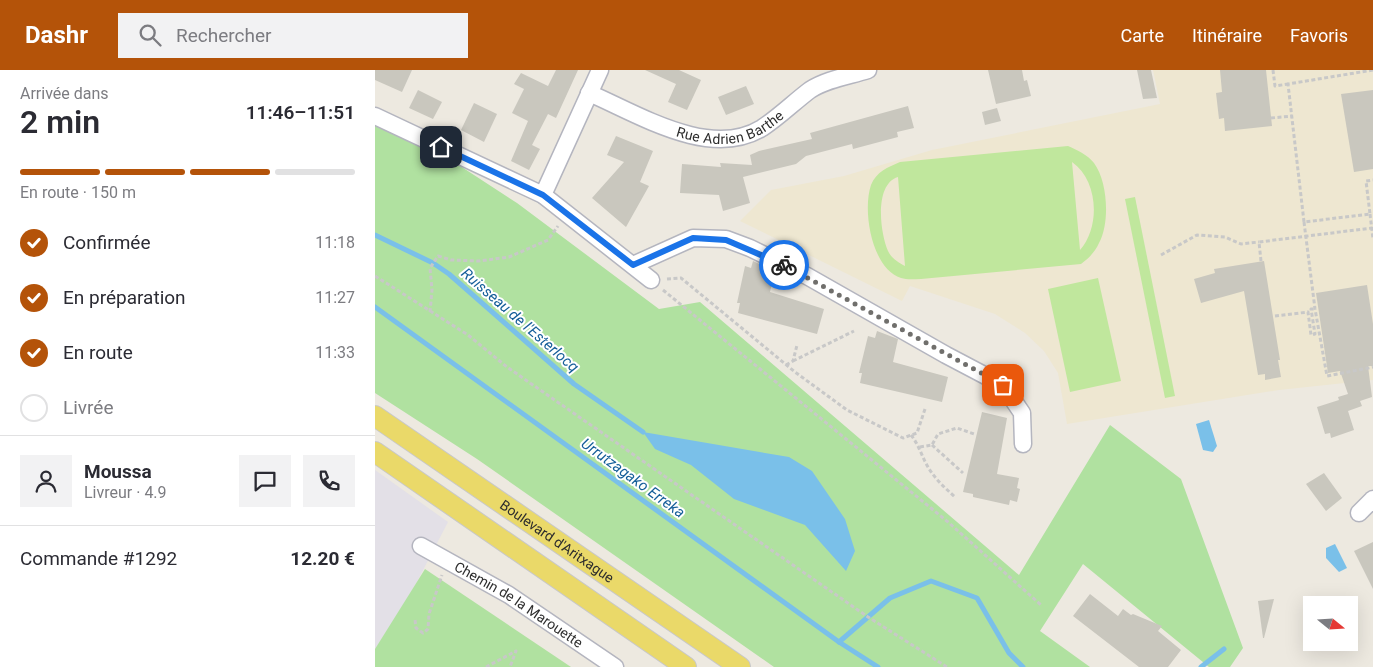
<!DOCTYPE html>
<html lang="fr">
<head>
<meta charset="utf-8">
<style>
	body { margin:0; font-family:Roboto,sans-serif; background:#f2f2f3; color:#2b2b33; height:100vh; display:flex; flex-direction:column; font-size:19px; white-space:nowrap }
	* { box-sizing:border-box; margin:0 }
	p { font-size:16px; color:#7c7c81 }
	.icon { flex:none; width:28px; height:28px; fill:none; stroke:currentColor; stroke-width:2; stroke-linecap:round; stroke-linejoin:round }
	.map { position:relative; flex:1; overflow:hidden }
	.sheet { display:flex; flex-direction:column; background:#fff; width:375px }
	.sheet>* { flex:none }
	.needle { width:32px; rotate:108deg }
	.tools { position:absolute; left:928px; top:526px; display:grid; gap:10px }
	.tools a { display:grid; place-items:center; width:55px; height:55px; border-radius:0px; background:#fff; box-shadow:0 5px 20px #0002; font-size:25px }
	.pin { position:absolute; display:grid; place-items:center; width:42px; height:42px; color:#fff; margin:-21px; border-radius:10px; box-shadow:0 2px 8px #0006 }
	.courier { position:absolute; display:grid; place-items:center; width:50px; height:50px; margin:-25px; border:4px solid #1a73e8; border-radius:50%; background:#fff; color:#222; box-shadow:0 1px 6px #0007 }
	.summary em { font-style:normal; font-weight:600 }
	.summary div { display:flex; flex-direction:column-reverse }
	.summary { display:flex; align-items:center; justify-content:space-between; height:85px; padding:0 20px }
	h1 { font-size:32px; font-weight:600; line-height:38px }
	.bar { display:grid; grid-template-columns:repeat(4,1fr); gap:8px 5px; align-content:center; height:60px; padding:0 20px }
	.bar i { height:6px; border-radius:4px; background:#e1e1e2 }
	.bar .on { background:#b45309 }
	.bar p { grid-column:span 4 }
	.line { display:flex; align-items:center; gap:12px; padding:0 20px; border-top:1px solid #e1e1e2 }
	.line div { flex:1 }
	.round { display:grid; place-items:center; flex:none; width:52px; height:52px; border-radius:0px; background:#f2f2f3 }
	ol { padding:0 20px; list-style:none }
	li { display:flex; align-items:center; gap:15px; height:55px }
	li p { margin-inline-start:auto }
	li .icon { padding:5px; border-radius:50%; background:#b45309; color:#fff; stroke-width:4 }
	li:last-child { color:#7c7c81 }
	li i { width:28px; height:28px; border:2px solid #e1e1e2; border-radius:50% }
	header { display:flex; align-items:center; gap:30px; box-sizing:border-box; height:70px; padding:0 25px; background:#b45309; color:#fff }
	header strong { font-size:24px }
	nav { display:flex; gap:28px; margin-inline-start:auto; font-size:18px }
	.search { width:350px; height:45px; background:#f2f2f3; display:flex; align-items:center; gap:12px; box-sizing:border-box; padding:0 18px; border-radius:0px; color:#7c7c81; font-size:19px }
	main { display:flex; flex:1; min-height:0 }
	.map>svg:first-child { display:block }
</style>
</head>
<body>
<header>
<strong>Dashr</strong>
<div class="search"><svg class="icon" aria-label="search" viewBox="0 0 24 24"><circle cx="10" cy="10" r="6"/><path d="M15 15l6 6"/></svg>Rechercher</div>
<nav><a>Carte</a><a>Itinéraire</a><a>Favoris</a></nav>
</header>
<main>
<section class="sheet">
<div class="summary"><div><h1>2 min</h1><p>Arrivée dans</p></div><em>11:46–11:51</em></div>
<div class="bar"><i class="on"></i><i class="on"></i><i class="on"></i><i></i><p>En route · 150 m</p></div>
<ol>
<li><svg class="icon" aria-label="check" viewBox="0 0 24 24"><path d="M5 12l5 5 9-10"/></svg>Confirmée<p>11:18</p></li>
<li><svg class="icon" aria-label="check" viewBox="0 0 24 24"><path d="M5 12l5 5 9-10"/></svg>En préparation<p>11:27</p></li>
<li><svg class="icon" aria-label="check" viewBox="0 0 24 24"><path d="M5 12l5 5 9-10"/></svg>En route<p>11:33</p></li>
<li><i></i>Livrée</li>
</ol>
<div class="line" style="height:90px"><a class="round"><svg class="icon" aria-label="person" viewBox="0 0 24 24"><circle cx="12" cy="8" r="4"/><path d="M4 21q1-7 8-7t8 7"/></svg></a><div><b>Moussa</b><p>Livreur · 4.9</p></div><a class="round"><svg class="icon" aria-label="chat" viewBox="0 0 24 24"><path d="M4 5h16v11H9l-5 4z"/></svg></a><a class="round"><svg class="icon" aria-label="phone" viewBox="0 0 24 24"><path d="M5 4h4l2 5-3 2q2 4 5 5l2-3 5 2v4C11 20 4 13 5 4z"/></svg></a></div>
<div class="line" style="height:65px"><div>Commande #1292</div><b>12.20 €</b></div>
</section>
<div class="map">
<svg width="998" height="597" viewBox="0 0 998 597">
	<rect width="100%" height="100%" fill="#ede9e0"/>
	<path fill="#e3e0e7" d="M 0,400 L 73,452 L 33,529 L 0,579 Z"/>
	<path fill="#eee7d1" d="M 778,0 L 998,0 L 998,310 L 904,320 L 692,354 L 683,303 L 669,281 L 650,263 L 620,244 L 535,216 L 527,231 L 365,151 L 396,120 L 469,106 L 557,80 L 785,34 Z"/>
	<g fill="#b0e1a0">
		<path d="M 0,52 L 53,75 L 142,133 L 284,239 L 325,232 L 644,505 L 735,355 L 806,409 L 868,578 L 855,597 L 834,597 L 708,494 L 665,561 L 715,597 L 399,597 L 102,389 L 0,323 Z"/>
		<path d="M 50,499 L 196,597 L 0,597 L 0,579 Z"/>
	</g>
	<g fill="#c0e79d" fill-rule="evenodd">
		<path d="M 693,76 C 702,80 713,85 719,93 C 733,112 735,153 724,173 C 720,182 714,188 706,194 L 546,209 C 540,209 532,210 526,208 C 497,199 487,141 496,115 C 501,102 513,97 525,92 ZM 697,92 C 723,110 726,156 705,180 ZM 523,107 L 530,196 C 524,193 516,188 513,181 C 505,163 499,114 523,107 Z"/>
		<path d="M 760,127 L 800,326 L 790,328 L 750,129 Z"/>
		<path d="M 723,208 L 746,311 L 695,322 L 673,219 Z"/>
	</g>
	<g fill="#7ac0e9">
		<path d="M 834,350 L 842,376 L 838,382 L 828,380 L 821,354 Z"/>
		<path d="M 268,362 L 414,387 L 437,401 L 470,449 L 480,481 L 471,501 L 430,455 L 359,429 L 316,395 L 280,379 Z"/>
		<path d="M 960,474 L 972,498 L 964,502 L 951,488 L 951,478 Z"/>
	</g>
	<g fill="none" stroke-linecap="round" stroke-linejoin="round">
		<g stroke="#7ac0e9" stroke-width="5">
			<path d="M 0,165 L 58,193 L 74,204 L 199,314 L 268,362"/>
			<path d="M 0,237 L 464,572 L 503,597"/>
			<path d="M 464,572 L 515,528 L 556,511 L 602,528 L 634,583 L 648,597"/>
			<path d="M 826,597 L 849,579"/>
		</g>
	</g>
	<g fill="#c9c7be">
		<path d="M 0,0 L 37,0 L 27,22 L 0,10 Z"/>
		<path d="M 181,0 L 203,0 L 181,48 L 173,44 L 157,75 L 165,79 L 154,100 L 136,91 L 153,51 L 137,43 L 149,19 L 139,14 L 146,3 L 173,16 Z"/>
		<path d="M 270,0 L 304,0 L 326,10 L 312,40 L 293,32 L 301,14 Z"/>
		<path d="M 613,0 L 647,0 L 649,11 L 652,10 L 656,26 L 621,34 Z"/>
		<path d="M 762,0 L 776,0 L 782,28 L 768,29 Z"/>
		<path d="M 845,0 L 891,0 L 897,56 L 850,61 L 849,48 L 844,49 L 841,23 L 847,22 Z"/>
		<path d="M 371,16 L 379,34 L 351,45 L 343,27 Z"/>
		<path d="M 43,20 L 67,32 L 58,49 L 34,38 Z"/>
		<path d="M 998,20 L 998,99 L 979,102 L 966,24 Z"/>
		<path d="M 99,33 L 122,44 L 109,72 L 86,60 Z"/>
		<path d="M 533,36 L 539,58 L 522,62 L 523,67 L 478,79 L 477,74 L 431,86 L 421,94 L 368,107 L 375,133 L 348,141 L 344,125 L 305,123 L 307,94 L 346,97 L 345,93 L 377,95 L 375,85 L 384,81 L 437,69 L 435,63 Z"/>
		<path d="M 622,38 L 626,51 L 610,55 L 607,42 Z"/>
		<path d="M 241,66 L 278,81 L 265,112 L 274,116 L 251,157 L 217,128 L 249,92 L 232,85 Z"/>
		<path d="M 378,191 L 400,201 L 395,222 L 449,239 L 442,264 L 363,243 L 365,233 L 362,233 L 370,196 L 376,198 Z"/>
		<path d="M 889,191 L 905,290 L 903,290 L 906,307 L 890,310 L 890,304 L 883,305 L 869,221 L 826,233 L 819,209 L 840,203 L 839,199 Z"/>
		<path d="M 992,215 L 998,254 L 998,296 L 993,296 L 997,327 L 985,331 L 987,336 L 973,341 L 979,360 L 956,368 L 955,363 L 950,364 L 942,337 L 964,330 L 963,327 L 973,324 L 965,301 L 953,303 L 941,223 Z"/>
		<path d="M 502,261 L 523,269 L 518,292 L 573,307 L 567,332 L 485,313 L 487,303 L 484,303 L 493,266 L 500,268 Z"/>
		<path d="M 607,342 L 632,348 L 622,404 L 644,408 L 642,418 L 645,419 L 642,432 L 635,430 L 634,435 L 598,427 L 598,424 L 588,422 Z"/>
		<path d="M 949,403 L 967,428 L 951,441 L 931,414 Z"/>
		<path d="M 998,472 L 998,519 L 979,481 Z"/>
		<path d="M 715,524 L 743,546 L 748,539 L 756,545 L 758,544 L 787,556 L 783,561 L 806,580 L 793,597 L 764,597 L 698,546 Z"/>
		<path d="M 899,529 L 889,568 L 888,568 L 883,531 Z"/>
	</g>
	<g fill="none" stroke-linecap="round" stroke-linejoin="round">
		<defs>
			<g id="minor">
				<path id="s1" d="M 214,23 C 263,44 335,90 387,58 C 404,47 419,32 435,20 C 452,9 474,6 493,0"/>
				<path d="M 0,46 L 168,125 L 276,210"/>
				<path d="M 168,125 L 225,0"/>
				<path d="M 258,195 L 318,168 L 351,169 L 375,178 L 432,206 L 571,285 L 628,315 L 647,343 L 648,374"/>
				<path d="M 984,443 L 998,429"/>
				<path id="s2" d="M 46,476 L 134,525 L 240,597"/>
			</g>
			<g id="major">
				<path id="s3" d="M 0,346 L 365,597"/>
				<path d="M 0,382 L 311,597"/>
			</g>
		</defs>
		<use href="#minor" stroke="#b4b5bf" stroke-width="19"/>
		<use href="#major" stroke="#c8c8c8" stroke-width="22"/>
		<g stroke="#c8c8c8" stroke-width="3" stroke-dasharray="4 2.5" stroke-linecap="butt">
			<path d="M 898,0 L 900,16 L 913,14"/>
			<path d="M 998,0 L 913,14 L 929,152 L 995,144 L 991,111 L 998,110"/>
			<path d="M 896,48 L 917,46"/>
			<path d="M 995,144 L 998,169"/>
			<path d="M 929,152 L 940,239 L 952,306 L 998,297"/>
			<path d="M 786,185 L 822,165 L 850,167 L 866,174 L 884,172"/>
			<path d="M 886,191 L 884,172 L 997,158"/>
			<path d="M 0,206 L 93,265 L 132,297 L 493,547 L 572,597"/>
			<path d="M 292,209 L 306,208 L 420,302 L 472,340 L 528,368 L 542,363 L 550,339"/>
			<path d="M 288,220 L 573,452 L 666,535"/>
			<path d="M 55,242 L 57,220 L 55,198 L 63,186 L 76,190 L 104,191 L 134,187 L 173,170 L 183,156"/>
			<path d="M 900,246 L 933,242 L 936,265 L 940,264 L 936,239 L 940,239"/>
			<path d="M 418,291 L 479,261"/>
			<path d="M 411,295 L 418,291 L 422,275"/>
			<path d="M 536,365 C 544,375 547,387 553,397 C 560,409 570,418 580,427"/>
			<path d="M 557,375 L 588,403"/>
			<path d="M 545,377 L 557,375 L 563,364 L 582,358 L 599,364"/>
			<path d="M 40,550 L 41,558 L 48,563 L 53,559 L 54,544 L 67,505"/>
			<path d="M 111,597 L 141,581 L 135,597"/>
		</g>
		<use href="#minor" stroke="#fff" stroke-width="16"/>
		<use href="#major" stroke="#ead969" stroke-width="20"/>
	</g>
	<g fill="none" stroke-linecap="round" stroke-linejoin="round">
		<path stroke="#706f6c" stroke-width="5" stroke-dasharray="0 9" d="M 409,195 L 628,315"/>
		<path stroke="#1a73e8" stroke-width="6" d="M 66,77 L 168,125 L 258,195 L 318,168 L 351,170 L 409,195"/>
	</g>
	<g text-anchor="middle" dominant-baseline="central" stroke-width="4" stroke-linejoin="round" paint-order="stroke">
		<g font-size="14" fill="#2d2d2d" stroke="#fff">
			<text stroke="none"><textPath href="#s1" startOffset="152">Rue Adrien Barthe</textPath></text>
			<text stroke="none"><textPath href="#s3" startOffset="221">Boulevard d'Aritxague</textPath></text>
			<text stroke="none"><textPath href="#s2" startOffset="114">Chemin de la Marouette</textPath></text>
		</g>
		<g font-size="15" font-style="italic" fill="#155e99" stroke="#fff">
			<text transform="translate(145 250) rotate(41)">Ruisseau de l'Esterlocq</text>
			<text transform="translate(258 408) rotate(36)">Urrutzagako Erreka</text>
		</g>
	</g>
</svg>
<div class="tools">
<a><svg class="needle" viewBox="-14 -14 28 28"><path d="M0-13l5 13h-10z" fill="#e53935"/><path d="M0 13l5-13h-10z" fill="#7c7c81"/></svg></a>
</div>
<div class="pin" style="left:628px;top:315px;background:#ea580c"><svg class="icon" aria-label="bag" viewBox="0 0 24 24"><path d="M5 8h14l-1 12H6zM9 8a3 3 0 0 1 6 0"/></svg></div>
<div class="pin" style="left:66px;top:77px;background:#1f2937"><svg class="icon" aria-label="home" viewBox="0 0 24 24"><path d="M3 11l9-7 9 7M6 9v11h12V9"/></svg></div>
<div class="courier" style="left:409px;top:195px"><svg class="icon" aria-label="bike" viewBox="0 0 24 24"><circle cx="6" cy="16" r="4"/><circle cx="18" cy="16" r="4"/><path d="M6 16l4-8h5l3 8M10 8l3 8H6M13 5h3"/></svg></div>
</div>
</main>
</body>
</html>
